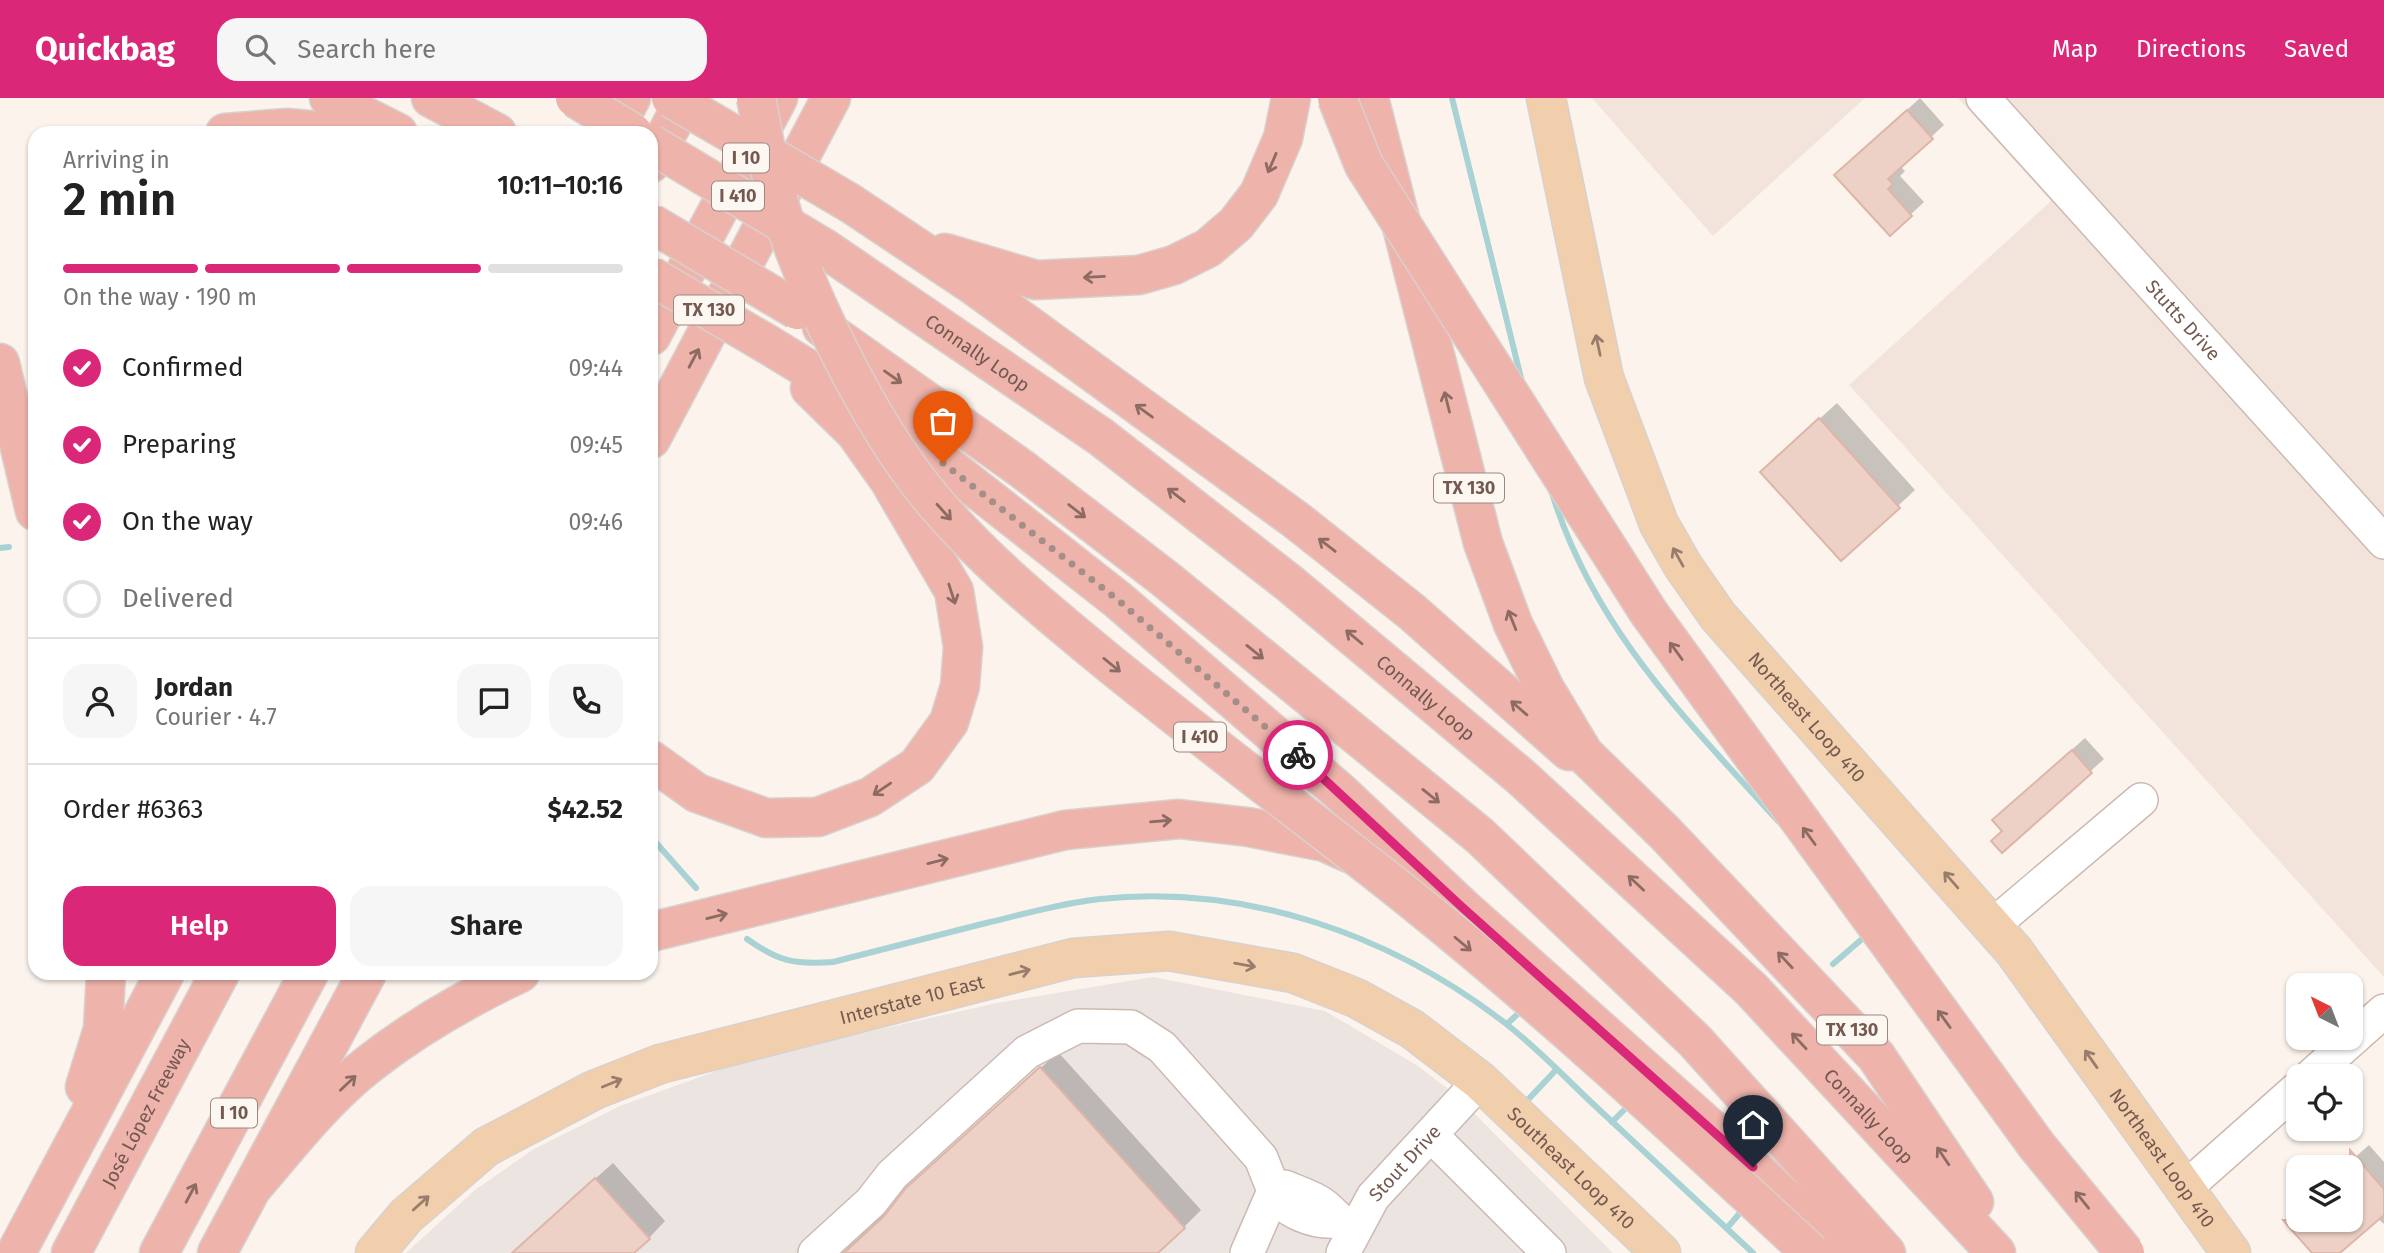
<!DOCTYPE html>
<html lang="en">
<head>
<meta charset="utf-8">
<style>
	body { margin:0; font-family:"Fira Sans",sans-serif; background:#f6f6f6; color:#222; height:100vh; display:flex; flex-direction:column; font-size:26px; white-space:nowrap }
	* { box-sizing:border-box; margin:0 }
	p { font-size:23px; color:#767676 }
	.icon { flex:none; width:38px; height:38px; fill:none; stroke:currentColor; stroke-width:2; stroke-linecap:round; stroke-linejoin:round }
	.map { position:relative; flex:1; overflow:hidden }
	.sheet { position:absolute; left:28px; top:28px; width:630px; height:854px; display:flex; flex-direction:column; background:#fff; border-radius:21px; box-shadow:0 2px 5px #0004 }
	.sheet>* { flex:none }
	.needle { width:46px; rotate:318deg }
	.tools { position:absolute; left:2286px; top:875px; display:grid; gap:14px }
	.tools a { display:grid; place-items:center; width:77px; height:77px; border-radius:14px; background:#fff; box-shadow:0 2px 5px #0004; font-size:35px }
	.pin { position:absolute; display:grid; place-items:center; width:60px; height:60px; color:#fff; margin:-72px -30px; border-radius:50% 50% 50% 0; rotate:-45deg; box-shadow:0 0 7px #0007 }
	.pin .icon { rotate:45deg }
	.courier { position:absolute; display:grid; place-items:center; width:70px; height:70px; margin:-35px; border:5px solid #db2777; border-radius:50%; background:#fff; color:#222; box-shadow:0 2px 9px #0007 }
	.summary em { font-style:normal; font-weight:600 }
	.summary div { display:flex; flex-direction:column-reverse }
	.summary { display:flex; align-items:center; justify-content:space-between; height:119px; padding:0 35px }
	h1 { font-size:46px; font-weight:600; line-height:52px }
	.bar { display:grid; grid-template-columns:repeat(4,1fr); gap:10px 7px; align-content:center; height:84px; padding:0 35px }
	.bar i { height:9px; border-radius:5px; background:#e0e0e0 }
	.bar .active { background:#db2777 }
	.bar p { grid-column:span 4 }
	.line { display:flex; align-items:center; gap:18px; padding:0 35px; border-top:2px solid #e0e0e0 }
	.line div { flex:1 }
	.round { display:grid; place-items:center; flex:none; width:74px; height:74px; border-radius:21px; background:#f6f6f6 }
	ol { padding:0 35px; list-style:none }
	li { display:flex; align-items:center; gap:21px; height:77px }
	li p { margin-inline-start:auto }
	li .icon { padding:7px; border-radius:50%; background:#db2777; color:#fff; stroke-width:4 }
	li:last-child { color:#767676 }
	li i { width:38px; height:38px; border:4px solid #e0e0e0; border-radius:50% }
	.button { display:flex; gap:14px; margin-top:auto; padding:14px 35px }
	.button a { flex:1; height:80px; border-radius:21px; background:#db2777; color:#fff; font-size:28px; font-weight:600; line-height:80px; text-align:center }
	.button a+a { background:#f6f6f6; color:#222 }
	header { display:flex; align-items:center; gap:42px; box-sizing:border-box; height:98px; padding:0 35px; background:#db2777; color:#fff }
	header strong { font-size:33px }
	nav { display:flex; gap:38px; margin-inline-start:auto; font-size:24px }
	.search { width:490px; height:63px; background:#f6f6f6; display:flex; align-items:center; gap:18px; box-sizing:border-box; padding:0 24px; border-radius:21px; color:#767676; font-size:26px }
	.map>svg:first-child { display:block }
</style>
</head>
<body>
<header>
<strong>Quickbag</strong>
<div class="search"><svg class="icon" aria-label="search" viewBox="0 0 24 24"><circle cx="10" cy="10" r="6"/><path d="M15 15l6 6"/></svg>Search here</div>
<nav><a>Map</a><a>Directions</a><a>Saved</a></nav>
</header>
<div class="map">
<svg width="2384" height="1155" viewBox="0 0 2384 1155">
	<rect width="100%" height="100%" fill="#fbf3ec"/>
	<g fill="#f2e4db">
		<path d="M 1592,0 L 1865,0 L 1713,138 Z"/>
		<path d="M 1958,0 L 2384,0 L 2384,879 L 1849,287 L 2051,103 Z"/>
	</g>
	<path fill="#ebe4e1" d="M 1153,879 L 1325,913 L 1418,968 L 1457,998 L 1613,1155 L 406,1155 L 475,1092 L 534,1051 L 620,1008 L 752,960 L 997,905 Z"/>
	<g fill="#0003">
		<path d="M 1920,0 L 1944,27 L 1900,68 L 1905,73 L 1900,78 L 1924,104 L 1890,136 L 1849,65 Z"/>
		<path d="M 1837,305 L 1915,392 L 1841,461 L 1780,357 Z"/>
		<path d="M 2085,640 L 2104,661 L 2002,753 L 2007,710 Z"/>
		<path d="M 1058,954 L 1201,1112 L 1184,1129 L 1156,1155 L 842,1155 Z"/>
		<path d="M 2369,1047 L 2384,1064 L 2384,1126 L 2377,1120 L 2337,1155 L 2315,1155 L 2285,1122 L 2298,1110 L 2298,1122 L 2350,1122 L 2350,1069 L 2344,1069 Z"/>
		<path d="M 613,1065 L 665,1123 L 649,1140 L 632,1155 L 512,1155 Z"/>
	</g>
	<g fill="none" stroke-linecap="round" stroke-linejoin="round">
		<g stroke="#a9d2d4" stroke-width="6">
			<path d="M 1452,0 L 1522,284"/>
			<path d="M 1551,392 C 1593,530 1684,619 1778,723"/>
			<path d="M 0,450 L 9,449"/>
			<path d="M 651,739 L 696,790"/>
			<path d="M 747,841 C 778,863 794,867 833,864 C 884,851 935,838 986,825 C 1024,816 1062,805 1100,801 C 1246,786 1390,836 1505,925 C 1541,953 1572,987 1606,1018 C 1655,1064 1704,1109 1753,1155"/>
			<path d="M 1833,866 L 1869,835"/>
			<path d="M 1507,926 L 1523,911"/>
			<path d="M 1523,1007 L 1556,972"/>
			<path d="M 1612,1024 L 1631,1005"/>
			<path d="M 1727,1130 L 1745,1109"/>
		</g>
	</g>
	<g fill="#edd1c6" stroke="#deb6a8" stroke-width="2">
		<path d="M 1907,12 L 1933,41 L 1888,81 L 1893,86 L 1888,91 L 1912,118 L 1890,138 L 1834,77 Z"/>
		<path d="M 1819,320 L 1900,410 L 1841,463 L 1760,374 Z"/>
		<path d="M 2072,652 L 2092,675 L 2002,755 L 1991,743 L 2002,733 L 1992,722 Z"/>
		<path d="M 1040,969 L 1185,1130 L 1158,1155 L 844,1155 L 884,1118 L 906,1090 Z"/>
		<path d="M 2350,1052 L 2384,1091 L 2384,1117 L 2340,1155 L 2312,1155 L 2283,1122 L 2350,1122 Z"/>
		<path d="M 595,1080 L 650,1141 L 634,1155 L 512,1155 Z"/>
	</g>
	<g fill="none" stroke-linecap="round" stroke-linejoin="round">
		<defs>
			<g id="minor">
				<path id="s1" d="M 1983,0 L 2384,444"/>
				<path d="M 1992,828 L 2141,702"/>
				<path d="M 2311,978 L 2384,913"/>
				<path d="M 1431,1037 L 1549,1155"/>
				<path d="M 2183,1092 L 2298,990"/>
				<path d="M 1337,1123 C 1315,1125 1283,1114 1274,1093 L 1285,1089 C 1298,1095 1316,1100 1327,1110 C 1337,1119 1341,1125 1353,1132"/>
				<path d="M 815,1155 L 871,1104 L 892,1077 L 1027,954 L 1078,928 L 1131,929 L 1162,949 L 1261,1060 L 1274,1093 L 1247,1155"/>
				<path id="s2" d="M 1343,1155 L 1373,1099 L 1480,983"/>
			</g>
			<g id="major">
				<path id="s3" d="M 1546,0 L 1604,280 L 1659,426 L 1683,468 L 1718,518 L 2014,853 L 2231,1155"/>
				<path id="s4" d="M 375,1155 L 406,1118 L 486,1049 L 594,992 L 660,966 L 1073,860 L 1169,853 L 1293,875 L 1356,900 L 1412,931 L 1480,983 L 1661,1155"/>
			</g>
			<g id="highway">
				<path d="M 329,0 L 398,35"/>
				<path d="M 431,0 L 497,35"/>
				<path d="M 1369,0 L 1483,445 L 1513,526 L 1545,591 L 1584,656 L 1664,734 L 1876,958 L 1974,1104"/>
				<path d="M 225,35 L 287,30 L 342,35"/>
				<path d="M 612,35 L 631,0"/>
				<path d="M 651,65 L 686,0"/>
				<path d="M 850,105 L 973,187 L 1296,422 L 1412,514 L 1569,653"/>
				<path id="s5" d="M 824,150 L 1101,339 L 1289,485 L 1521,679 L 1751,891 L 1996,1155"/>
				<path d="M 945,155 L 1036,182 L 1139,177 L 1174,167 L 1208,150 L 1236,126 L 1259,96 L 1283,40 L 1291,0"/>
				<path d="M 822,229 L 1022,371 L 1164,480 L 1480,738 L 1695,943 L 1886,1155"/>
				<path d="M 651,238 L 778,0"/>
				<path d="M 767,246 L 880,315 L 1118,502 L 1340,694 L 1463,810 L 1735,1052 L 1842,1155"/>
				<path d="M 0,265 L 35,413"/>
				<path d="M 651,341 L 831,0"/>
				<path d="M 651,662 L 697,695 L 766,720 L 818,719 L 870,699 L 917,668 L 949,624 L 960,588 L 963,549 L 954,493 L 889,382 L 855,334 L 810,290"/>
				<path d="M 651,834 L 1065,732 L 1179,721 L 1248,729 L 1325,744 L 1349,755"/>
				<path d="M 85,989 L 103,931 L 106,875"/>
				<path d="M 252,1090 C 289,1047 325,1000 369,966 C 416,929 467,900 520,875"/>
				<path d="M 16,1155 L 165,875"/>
				<path id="s6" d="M 71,1155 L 220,875"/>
				<path d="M 159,1155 L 309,875"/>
				<path d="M 217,1155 L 367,875"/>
			</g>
		</defs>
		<use href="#minor" stroke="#ccbab2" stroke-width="36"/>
		<use href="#major" stroke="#d8d1ce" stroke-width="41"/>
		<use href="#highway" stroke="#d8d1ce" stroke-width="41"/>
		<use href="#minor" stroke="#fff" stroke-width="33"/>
		<use href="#major" stroke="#f2cfac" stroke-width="38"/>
		<use href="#highway" stroke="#eeb3aa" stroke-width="38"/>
		<defs>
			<g id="highway-bridge">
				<path d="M 575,0 L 633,35"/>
				<path d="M 671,0 L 850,105"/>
				<path d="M 756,0 C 762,29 766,58 774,87 C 798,182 869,326 932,401 C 984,463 1047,514 1109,565 C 1199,638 1291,707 1382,778 C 1532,896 1671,1025 1811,1155"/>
				<path d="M 1337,0 L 1364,67 L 1649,515 L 2037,1048 L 2125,1155"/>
				<path d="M 651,46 L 824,150"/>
				<path d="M 651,125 L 797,212"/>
				<path d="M 651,178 L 767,246"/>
			</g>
		</defs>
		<use href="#highway-bridge" stroke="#d8d1ce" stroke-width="41" stroke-linecap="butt"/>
		<use href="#highway-bridge" stroke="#eeb3aa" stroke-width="38"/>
	</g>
	<defs><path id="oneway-shaft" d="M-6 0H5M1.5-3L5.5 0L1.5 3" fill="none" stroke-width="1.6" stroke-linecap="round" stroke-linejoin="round" transform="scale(1.75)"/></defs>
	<g stroke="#8c6b63">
		<use href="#oneway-shaft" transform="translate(1272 65) rotate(113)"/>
		<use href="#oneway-shaft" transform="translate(1094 179) rotate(177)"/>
		<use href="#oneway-shaft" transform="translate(694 260) rotate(-62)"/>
		<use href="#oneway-shaft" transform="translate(893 279) rotate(35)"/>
		<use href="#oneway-shaft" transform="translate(1447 304) rotate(-104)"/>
		<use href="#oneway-shaft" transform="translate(1144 313) rotate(-144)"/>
		<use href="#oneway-shaft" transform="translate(1176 397) rotate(-142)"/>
		<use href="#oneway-shaft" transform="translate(1077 413) rotate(38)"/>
		<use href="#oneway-shaft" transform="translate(944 414) rotate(48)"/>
		<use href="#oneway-shaft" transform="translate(1327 447) rotate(-142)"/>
		<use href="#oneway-shaft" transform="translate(952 496) rotate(72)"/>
		<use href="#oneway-shaft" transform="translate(1512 522) rotate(-112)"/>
		<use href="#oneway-shaft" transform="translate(1354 539) rotate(-140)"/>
		<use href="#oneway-shaft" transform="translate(1676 553) rotate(-126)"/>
		<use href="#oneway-shaft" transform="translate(1255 554) rotate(39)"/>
		<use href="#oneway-shaft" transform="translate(1112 567) rotate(39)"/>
		<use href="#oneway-shaft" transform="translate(1519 610) rotate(-139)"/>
		<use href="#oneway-shaft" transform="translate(882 691) rotate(146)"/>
		<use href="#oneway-shaft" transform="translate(1431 698) rotate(39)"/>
		<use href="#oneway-shaft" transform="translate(1161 723) rotate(-5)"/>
		<use href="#oneway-shaft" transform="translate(1809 738) rotate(-126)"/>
		<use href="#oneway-shaft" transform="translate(938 763) rotate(-14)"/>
		<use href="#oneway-shaft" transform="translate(1636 785) rotate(-137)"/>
		<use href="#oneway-shaft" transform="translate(717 818) rotate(-14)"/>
		<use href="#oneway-shaft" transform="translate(1463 846) rotate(40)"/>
		<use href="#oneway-shaft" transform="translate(1785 862) rotate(-133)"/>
		<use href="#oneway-shaft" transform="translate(1944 921) rotate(-126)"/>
		<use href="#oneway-shaft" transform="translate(1799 943) rotate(-133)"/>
		<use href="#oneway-shaft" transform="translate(348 985) rotate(-43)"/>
		<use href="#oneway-shaft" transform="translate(1943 1058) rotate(-124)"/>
		<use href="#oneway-shaft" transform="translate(191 1095) rotate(-62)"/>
		<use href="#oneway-shaft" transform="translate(2082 1102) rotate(-129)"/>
	</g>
	<g stroke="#9a7c6c">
		<use href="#oneway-shaft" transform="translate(1598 247) rotate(-102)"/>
		<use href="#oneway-shaft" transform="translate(1678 459) rotate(-119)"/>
		<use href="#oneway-shaft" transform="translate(1951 782) rotate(-131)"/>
		<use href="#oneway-shaft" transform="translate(1245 867) rotate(10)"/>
		<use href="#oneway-shaft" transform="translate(1020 874) rotate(-14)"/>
		<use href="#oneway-shaft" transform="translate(2091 961) rotate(-125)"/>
		<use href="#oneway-shaft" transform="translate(612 985) rotate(-22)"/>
		<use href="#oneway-shaft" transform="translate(421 1105) rotate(-42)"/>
	</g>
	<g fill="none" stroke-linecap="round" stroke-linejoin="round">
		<path stroke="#a38f87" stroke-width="7" stroke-dasharray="0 12.6" d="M 943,365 L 1118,502 L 1298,657"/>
		<path stroke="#db2777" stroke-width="9" d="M 1298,657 L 1463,810 L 1753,1069"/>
	</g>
	<g text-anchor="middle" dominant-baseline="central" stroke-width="6" stroke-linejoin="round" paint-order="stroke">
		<g fill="#fdf7f2" stroke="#9d8881" stroke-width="2">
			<rect x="723" y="45.5" width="46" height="29" rx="5"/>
			<rect x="712" y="83.5" width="52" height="29" rx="5"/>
			<rect x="674" y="197.5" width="70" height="29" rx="5"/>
			<rect x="1434" y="375.5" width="70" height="29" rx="5"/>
			<rect x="1174" y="624.5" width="52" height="29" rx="5"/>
			<rect x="1817" y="917.5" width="70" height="29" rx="5"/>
			<rect x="211" y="1000.5" width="46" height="29" rx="5"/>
		</g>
		<g font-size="18" font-weight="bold" fill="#745951">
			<text x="746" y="60">I 10</text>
			<text x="738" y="98">I 410</text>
			<text x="709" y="212">TX 130</text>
			<text x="1469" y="390">TX 130</text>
			<text x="1200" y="639">I 410</text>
			<text x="1852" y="932">TX 130</text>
			<text x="234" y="1015">I 10</text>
		</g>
		<g font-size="19" fill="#745951" stroke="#fdf7f2">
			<text stroke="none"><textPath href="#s1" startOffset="299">Stutts Drive</textPath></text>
			<text stroke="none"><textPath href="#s5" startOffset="186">Connally Loop</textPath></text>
			<text stroke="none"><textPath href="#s5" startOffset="752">Connally Loop</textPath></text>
			<text stroke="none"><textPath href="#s3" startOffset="686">Northeast Loop 410</textPath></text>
			<text stroke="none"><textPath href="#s4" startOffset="607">Interstate 10 East</textPath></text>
			<text stroke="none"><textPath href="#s6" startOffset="159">José López Freeway</textPath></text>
			<text stroke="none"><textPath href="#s5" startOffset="1362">Connally Loop</textPath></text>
			<text stroke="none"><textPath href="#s3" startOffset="1253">Northeast Loop 410</textPath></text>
			<text stroke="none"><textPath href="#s2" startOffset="110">Stout Drive</textPath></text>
			<text stroke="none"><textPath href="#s4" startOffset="1339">Southeast Loop 410</textPath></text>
		</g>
	</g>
</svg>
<div class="tools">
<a><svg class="needle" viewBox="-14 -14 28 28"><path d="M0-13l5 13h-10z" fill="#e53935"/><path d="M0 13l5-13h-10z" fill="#767676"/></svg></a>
<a><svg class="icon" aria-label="locate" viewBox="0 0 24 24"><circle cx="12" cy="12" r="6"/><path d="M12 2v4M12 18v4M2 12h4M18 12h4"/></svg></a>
<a><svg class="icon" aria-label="layers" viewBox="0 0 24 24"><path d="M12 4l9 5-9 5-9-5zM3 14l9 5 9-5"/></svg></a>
</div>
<div class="pin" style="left:943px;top:365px;background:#ea580c"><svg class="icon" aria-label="bag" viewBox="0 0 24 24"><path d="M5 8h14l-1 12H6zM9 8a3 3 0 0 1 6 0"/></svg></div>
<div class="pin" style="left:1753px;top:1069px;background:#1f2937"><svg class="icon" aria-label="home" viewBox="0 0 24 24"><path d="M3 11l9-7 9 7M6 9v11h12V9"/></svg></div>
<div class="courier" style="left:1298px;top:657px"><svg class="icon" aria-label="bike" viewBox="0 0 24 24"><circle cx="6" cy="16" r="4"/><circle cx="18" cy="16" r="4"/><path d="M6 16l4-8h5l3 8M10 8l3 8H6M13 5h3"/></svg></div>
<section class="sheet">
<div class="summary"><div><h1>2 min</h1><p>Arriving in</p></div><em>10:11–10:16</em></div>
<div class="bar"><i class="active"></i><i class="active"></i><i class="active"></i><i></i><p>On the way · 190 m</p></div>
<ol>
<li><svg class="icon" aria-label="check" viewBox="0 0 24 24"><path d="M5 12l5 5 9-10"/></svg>Confirmed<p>09:44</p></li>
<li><svg class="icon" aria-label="check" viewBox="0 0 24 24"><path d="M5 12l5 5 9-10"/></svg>Preparing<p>09:45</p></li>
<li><svg class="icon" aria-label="check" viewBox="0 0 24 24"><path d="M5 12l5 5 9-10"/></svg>On the way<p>09:46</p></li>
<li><i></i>Delivered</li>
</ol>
<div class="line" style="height:126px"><a class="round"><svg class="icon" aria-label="person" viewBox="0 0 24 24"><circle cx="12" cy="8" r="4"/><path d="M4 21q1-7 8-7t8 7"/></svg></a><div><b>Jordan</b><p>Courier · 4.7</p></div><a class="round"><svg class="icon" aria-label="chat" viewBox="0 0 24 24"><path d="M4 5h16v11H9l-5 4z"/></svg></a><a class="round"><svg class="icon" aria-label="phone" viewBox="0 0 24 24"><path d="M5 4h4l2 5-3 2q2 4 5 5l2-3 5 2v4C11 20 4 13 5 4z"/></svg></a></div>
<div class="line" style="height:91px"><div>Order #6363</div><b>$42.52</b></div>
<div class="button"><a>Help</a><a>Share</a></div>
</section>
</div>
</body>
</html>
